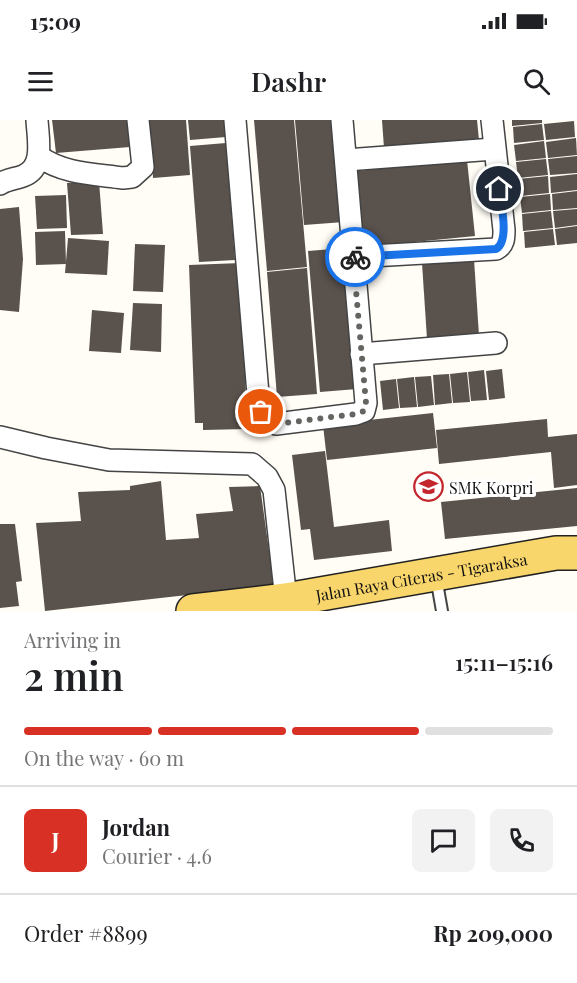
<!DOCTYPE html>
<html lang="en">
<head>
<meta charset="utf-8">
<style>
	body { margin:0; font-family:"Playfair Display",serif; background:#f2f2f2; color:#202124; height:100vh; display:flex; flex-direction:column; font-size:22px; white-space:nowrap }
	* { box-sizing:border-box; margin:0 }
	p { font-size:20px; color:#757577 }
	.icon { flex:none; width:33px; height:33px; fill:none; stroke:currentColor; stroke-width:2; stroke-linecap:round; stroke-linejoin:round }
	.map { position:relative; height:491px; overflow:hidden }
	.drawer { display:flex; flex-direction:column; background:#fff; flex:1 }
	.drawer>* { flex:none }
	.pin { position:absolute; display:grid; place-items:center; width:51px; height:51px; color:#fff; margin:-26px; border:3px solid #fff; border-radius:50%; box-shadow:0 2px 6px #0007 }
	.courier { position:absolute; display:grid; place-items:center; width:60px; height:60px; margin:-30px; border:4px solid #1a73e8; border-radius:50%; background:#fff; color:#222; box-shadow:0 2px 8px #0007 }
	.head em { font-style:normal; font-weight:600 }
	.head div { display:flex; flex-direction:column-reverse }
	.head { display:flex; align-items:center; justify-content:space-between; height:102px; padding:0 24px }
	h1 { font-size:39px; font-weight:600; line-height:45px }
	.bar { display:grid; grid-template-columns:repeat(4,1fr); gap:9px 6px; align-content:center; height:72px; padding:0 24px }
	.bar i { height:8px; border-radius:4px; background:#e0e0e0 }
	.bar .on { background:#d93025 }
	.bar p { grid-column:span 4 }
	.line { display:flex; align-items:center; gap:15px; padding:0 24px; border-top:2px solid #e0e0e0 }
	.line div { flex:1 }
	.round { display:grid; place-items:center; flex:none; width:63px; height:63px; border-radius:9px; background:#f2f2f2 }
	.status { display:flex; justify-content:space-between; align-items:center; height:42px; padding:0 30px; background:#fff; direction:ltr }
	.status svg { height:16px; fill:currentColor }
	header { display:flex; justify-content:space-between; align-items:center; height:78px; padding:0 24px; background:#fff; font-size:27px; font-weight:600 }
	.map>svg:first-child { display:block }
</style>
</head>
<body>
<div class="status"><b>15:09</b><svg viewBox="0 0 49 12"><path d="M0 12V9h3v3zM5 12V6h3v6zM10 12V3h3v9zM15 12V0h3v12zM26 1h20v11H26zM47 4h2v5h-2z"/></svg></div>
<header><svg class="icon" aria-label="menu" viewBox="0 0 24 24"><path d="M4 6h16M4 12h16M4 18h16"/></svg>Dashr<svg class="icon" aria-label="search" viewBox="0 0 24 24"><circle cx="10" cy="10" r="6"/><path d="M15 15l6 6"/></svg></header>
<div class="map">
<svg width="577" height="491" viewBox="0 0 577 491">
	<rect width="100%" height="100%" fill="#fffdf5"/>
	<g fill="#5a524d">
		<path d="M 52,0 L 127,0 L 130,27 L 56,33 Z"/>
		<path d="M 149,0 L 186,0 L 190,55 L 153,58 Z"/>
		<path d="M 188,0 L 225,0 L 226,17 L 190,20 Z"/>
		<path d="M 254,0 L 294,0 L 307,147 L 267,151 Z"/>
		<path d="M 295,0 L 336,0 L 344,102 L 304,105 Z"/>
		<path d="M 382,0 L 477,0 L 479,20 L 384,28 Z"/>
		<path d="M 512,0 L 542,0 L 542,3 L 512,6 Z"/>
		<path d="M 574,1 L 575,17 L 546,20 L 544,4 Z"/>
		<path d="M 542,4 L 544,20 L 514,23 L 513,7 Z"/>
		<path d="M 576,18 L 577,35 L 548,38 L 546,22 Z"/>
		<path d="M 544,21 L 546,38 L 516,41 L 514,25 Z"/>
		<path d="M 226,23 L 235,140 L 199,142 L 190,26 Z"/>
		<path d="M 577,36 L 577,53 L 550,55 L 548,39 Z"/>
		<path d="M 546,39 L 548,55 L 518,58 L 516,42 Z"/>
		<path d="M 467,40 L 475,116 L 364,127 L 357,51 Z"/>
		<path d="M 577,54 L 577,70 L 551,73 L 550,57 Z"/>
		<path d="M 548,56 L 549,73 L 520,76 L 518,59 Z"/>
		<path d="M 99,61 L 103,114 L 71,115 L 67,63 Z"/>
		<path d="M 577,71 L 577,88 L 553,90 L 552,74 Z"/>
		<path d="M 550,74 L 551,90 L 522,93 L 520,77 Z"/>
		<path d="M 66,75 L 67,108 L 37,109 L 35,76 Z"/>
		<path d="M 19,87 L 23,139 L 19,192 L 0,190 L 0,89 Z"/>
		<path d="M 577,89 L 577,105 L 555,108 L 553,91 Z"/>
		<path d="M 551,91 L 553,108 L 523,111 L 522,94 Z"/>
		<path d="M 577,106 L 577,123 L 557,125 L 555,109 Z"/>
		<path d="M 553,109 L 555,125 L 525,128 L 524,112 Z"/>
		<path d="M 65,111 L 66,144 L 36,145 L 35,112 Z"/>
		<path d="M 68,118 L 109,121 L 107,155 L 65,153 Z"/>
		<path d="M 135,124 L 165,125 L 163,172 L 133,171 Z"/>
		<path d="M 345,128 L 357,269 L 320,272 L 308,131 Z"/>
		<path d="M 474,139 L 479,216 L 427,219 L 422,143 Z"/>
		<path d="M 241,143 L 247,309 L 203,310 L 203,303 L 195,303 L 189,145 Z"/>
		<path d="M 307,148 L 317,274 L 277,277 L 267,152 Z"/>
		<path d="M 133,183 L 162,184 L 161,232 L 130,230 Z"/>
		<path d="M 92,190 L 124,193 L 121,233 L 89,231 Z"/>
		<path d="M 502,249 L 505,278 L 489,280 L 486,251 Z"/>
		<path d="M 484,250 L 487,280 L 471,281 L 468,252 Z"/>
		<path d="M 467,252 L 470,282 L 453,283 L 450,254 Z"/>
		<path d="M 449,254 L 452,283 L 435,285 L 433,255 Z"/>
		<path d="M 431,256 L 434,285 L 418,287 L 415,257 Z"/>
		<path d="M 414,257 L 417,287 L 400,288 L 397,259 Z"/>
		<path d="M 396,259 L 399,288 L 383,290 L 380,261 Z"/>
		<path d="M 433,293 L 437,328 L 327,340 L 323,305 Z"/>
		<path d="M 547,299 L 548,317 L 577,314 L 577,365 L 554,368 L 551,332 L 439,344 L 436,310 Z"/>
		<path d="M 325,331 L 334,407 L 389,400 L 392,431 L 314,440 L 310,409 L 301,410 L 292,335 Z"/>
		<path d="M 161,361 L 166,420 L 199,418 L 196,394 L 233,391 L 229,367 L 260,366 L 275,474 L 205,473 L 45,491 L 36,403 L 81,401 L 78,372 L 130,370 L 130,366 Z"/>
		<path d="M 577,368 L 577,406 L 445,419 L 441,382 Z"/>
		<path d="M 0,404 L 15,404 L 22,461 L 16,462 L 19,486 L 0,488 Z"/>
	</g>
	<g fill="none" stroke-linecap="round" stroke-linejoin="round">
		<defs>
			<path id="service" d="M 436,457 L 442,491"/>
			<g id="minor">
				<path d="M 235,0 L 259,286 L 264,298 L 276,304 L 356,294 L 364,291 L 366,283 L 342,0"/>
				<path d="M 40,37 C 64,54 95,54 123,58 L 132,57 L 143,47 L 138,0"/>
				<path d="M 346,40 L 494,29"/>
				<path d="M 0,64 C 7,59 15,59 23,56 C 45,48 38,19 37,0"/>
				<path d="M 353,137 L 496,129 C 504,125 504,118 504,110 L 492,0"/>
				<path d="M 361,234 L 496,223"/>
				<path d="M 0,317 L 46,328 L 109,340 L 252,344 L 267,357 L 274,370 L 286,480"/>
			</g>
			<g id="primary">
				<path id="s1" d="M 193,491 L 286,480 L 556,433 L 577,433"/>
			</g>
		</defs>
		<use href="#service" stroke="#444" stroke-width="14"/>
		<use href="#minor" stroke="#444" stroke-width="24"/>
		<use href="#primary" stroke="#222" stroke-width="36"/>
		<use href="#service" stroke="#fff" stroke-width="10"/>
		<use href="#minor" stroke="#fff" stroke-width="21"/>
		<use href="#primary" stroke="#f9d66b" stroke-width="33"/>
	</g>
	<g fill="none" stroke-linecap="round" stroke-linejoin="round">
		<path stroke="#646461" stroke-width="6" stroke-dasharray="0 10.8" d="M 261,292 L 264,298 L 276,304 L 356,294 L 364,291 L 366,283 L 353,137 L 355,137"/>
		<path stroke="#1a73e8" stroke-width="8" d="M 355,137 L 496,129 C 510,121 501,84 499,69"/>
	</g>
	<defs>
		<symbol id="school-ring" viewBox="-11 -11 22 22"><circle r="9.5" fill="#fff" stroke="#c4262e" stroke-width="1.5"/><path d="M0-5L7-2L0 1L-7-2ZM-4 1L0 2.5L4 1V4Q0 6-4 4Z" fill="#c4262e"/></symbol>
	</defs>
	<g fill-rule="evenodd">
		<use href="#school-ring" x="412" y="350" width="33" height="33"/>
	</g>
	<g text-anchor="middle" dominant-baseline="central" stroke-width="6" stroke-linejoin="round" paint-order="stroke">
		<g font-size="16" fill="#111" stroke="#fff" text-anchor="start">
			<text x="449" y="367">SMK Korpri</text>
		</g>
		<g font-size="16" fill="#111" stroke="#fff">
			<text stroke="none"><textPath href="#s1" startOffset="231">Jalan Raya Citeras - Tigaraksa</textPath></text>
		</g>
	</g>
</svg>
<div class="pin" style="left:261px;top:292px;background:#ea580c"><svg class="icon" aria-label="bag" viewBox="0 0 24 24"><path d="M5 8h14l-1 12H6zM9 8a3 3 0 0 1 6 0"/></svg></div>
<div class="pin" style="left:499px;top:69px;background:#1f2937"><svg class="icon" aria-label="home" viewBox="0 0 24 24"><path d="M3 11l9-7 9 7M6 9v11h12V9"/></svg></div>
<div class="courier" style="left:355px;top:137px"><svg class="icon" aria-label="bike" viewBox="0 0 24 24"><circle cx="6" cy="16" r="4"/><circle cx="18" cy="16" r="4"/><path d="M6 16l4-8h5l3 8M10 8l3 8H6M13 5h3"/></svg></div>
</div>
<section class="drawer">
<div class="head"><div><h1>2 min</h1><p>Arriving in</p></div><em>15:11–15:16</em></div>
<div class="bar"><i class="on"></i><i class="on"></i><i class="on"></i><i></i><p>On the way · 60 m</p></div>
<div class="line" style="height:108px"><b class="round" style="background:#d93025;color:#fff">J</b><div><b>Jordan</b><p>Courier · 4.6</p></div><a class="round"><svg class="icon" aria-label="chat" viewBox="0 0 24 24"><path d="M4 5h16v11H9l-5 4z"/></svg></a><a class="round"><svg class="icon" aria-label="phone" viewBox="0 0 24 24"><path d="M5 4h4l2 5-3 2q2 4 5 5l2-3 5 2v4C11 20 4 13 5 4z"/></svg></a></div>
<div class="line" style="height:78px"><div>Order #8899</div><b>Rp 209,000</b></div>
</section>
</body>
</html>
